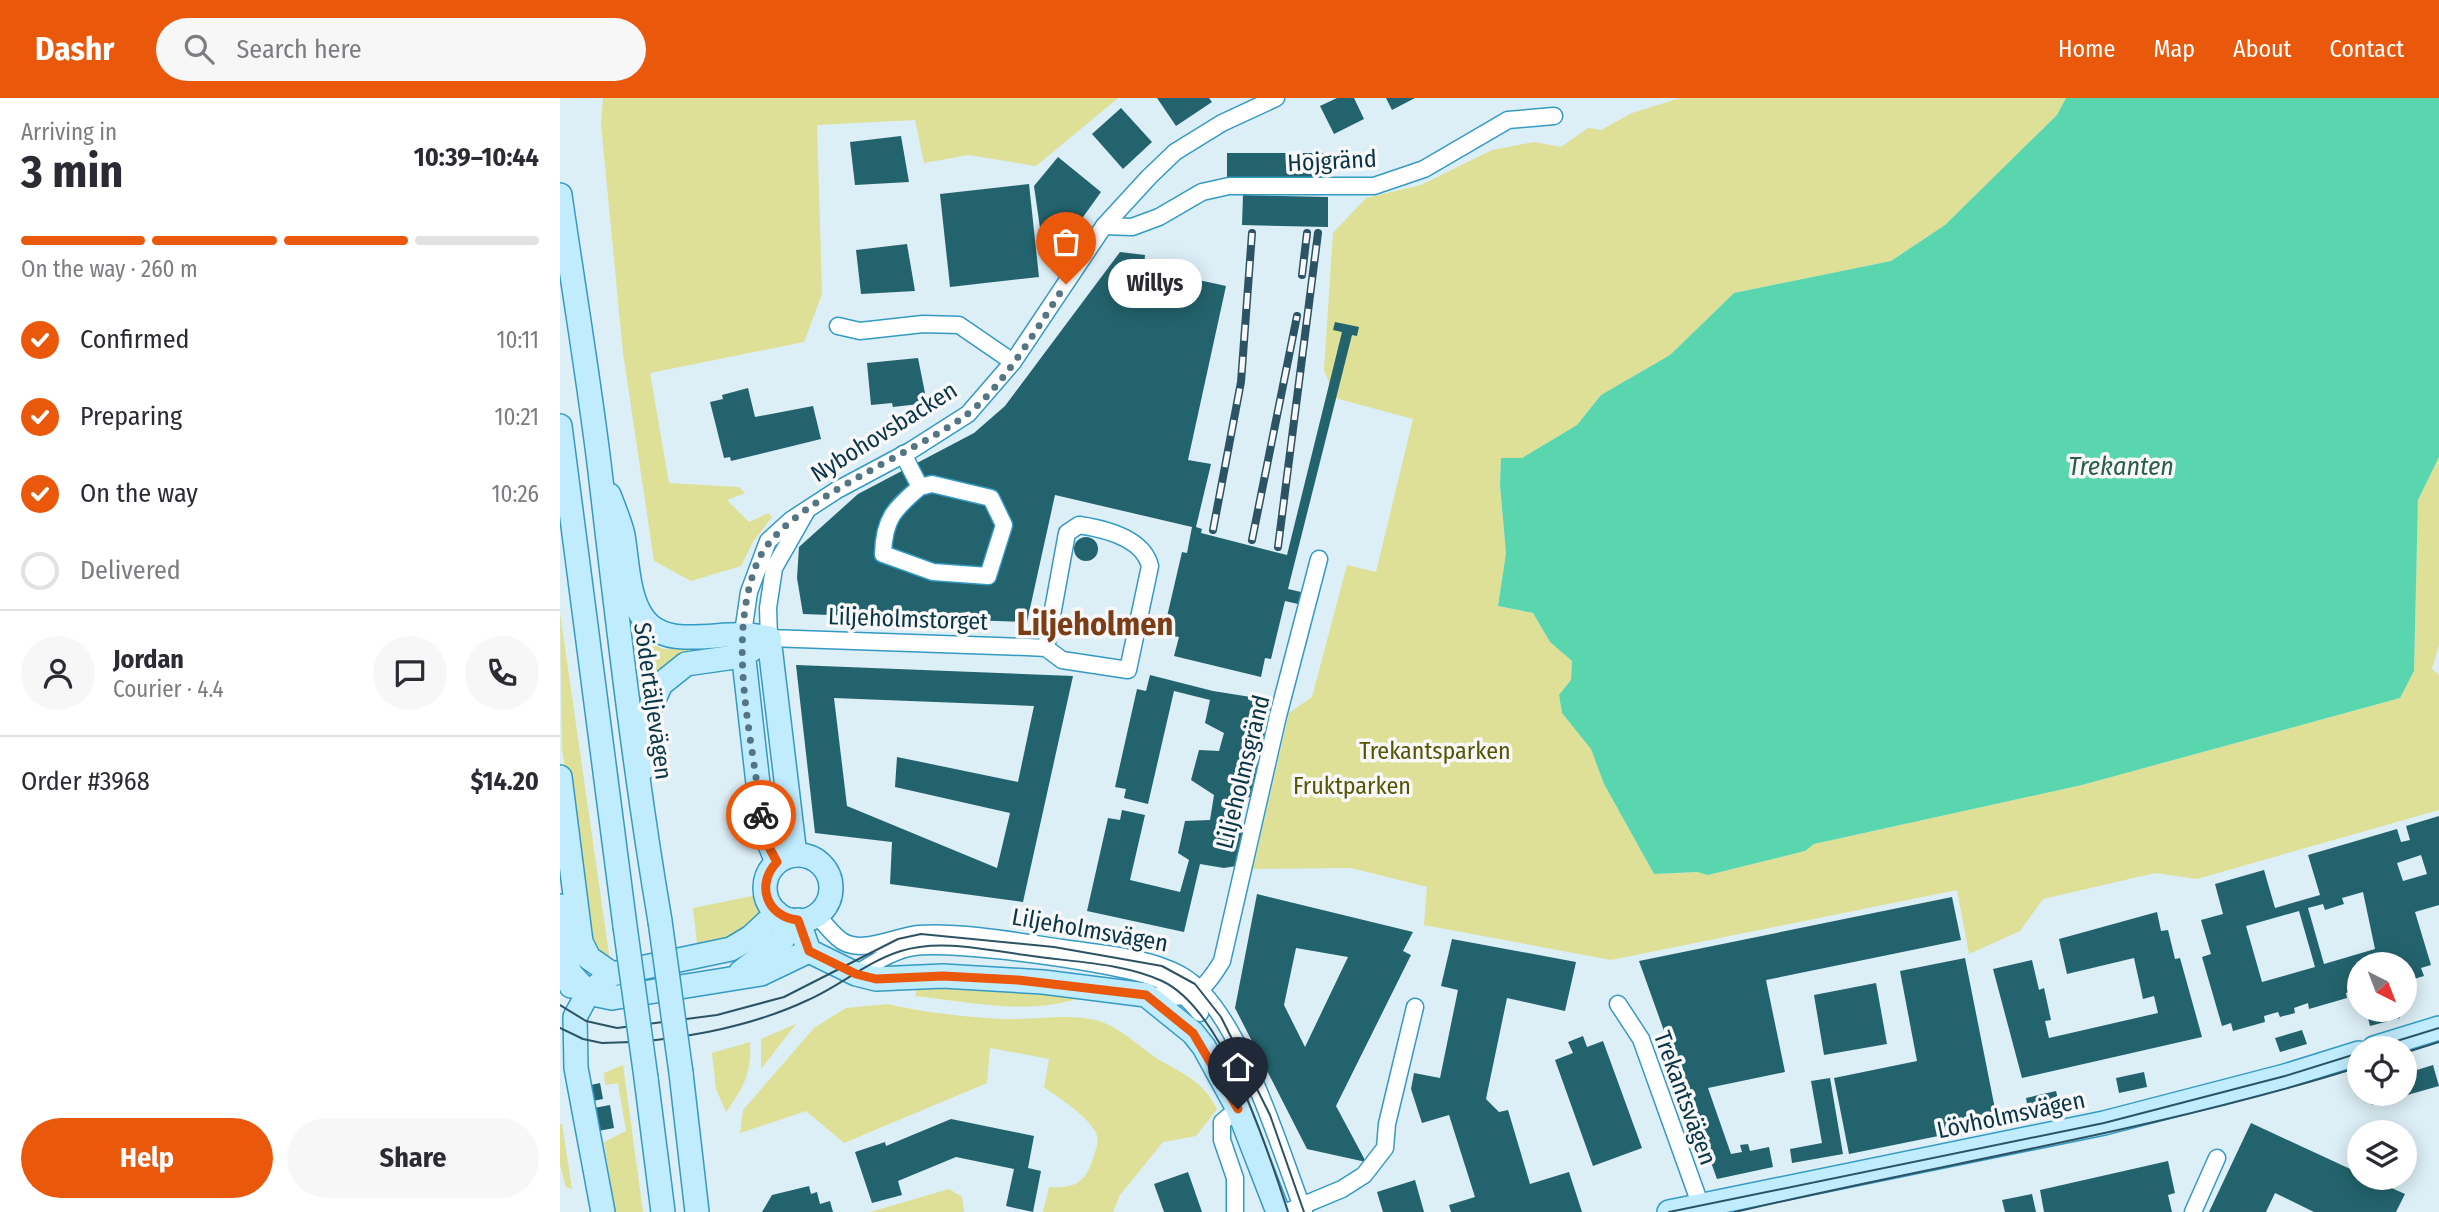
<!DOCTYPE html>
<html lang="en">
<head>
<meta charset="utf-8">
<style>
	body { margin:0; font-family:"Fira Sans Condensed",sans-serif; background:#f7f7f7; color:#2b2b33; height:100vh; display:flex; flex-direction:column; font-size:26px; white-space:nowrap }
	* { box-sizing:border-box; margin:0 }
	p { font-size:23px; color:#7c7c81 }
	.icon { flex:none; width:38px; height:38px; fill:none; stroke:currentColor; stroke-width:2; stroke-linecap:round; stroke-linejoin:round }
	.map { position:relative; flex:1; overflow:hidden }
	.details { display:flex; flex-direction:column; background:#fff; width:560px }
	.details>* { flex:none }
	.needle { width:46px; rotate:138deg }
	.fabs { position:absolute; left:1787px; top:854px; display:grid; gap:14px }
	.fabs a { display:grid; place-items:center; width:70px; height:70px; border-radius:50%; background:#fff; box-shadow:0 4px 18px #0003; font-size:35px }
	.pin { position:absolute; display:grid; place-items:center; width:60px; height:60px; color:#fff; margin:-72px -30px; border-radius:50% 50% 50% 0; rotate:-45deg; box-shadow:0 0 7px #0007 }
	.pin .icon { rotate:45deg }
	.courier { position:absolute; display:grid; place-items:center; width:70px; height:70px; margin:-35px; border:5px solid #ea580c; border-radius:50%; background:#fff; color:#222; box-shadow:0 2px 9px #0007 }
	.bubble { position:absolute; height:49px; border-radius:24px; background:#fff; box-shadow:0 4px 18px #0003; font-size:23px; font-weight:700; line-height:49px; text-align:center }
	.headline em { font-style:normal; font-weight:700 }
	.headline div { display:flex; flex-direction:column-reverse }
	.headline { display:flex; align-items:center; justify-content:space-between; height:119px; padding:0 21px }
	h1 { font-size:46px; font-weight:700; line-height:52px }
	.bar { display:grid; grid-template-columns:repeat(4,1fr); gap:10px 7px; align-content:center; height:84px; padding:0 21px }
	.bar i { height:9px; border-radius:5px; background:#e1e1e2 }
	.bar .active { background:#ea580c }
	.bar p { grid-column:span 4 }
	.line { display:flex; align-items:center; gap:18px; padding:0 21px; border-top:2px solid #e1e1e2 }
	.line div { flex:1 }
	.round { display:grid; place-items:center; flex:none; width:74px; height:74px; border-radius:37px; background:#f7f7f7 }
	ol { padding:0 21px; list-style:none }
	li { display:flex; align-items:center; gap:21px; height:77px }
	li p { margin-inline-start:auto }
	li .icon { padding:7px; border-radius:50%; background:#ea580c; color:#fff; stroke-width:4 }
	li:last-child { color:#7c7c81 }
	li i { width:38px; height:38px; border:4px solid #e1e1e2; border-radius:50% }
	.primary-button { display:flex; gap:14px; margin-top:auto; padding:14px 21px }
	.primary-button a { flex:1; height:80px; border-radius:42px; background:#ea580c; color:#fff; font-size:28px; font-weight:700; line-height:80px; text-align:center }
	.primary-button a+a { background:#f7f7f7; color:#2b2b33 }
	header { display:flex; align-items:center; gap:42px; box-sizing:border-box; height:98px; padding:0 35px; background:#ea580c; color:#fff }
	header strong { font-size:33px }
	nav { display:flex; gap:38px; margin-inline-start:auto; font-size:24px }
	.search { width:490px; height:63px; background:#f7f7f7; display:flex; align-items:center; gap:18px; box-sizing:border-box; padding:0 24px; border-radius:38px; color:#7c7c81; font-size:26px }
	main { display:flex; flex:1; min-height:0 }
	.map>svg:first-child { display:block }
</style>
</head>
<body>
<header>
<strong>Dashr</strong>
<div class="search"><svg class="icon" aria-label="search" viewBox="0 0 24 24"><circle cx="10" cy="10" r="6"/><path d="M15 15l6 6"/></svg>Search here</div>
<nav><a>Home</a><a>Map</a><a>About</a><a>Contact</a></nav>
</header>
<main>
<section class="details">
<div class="headline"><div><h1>3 min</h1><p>Arriving in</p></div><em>10:39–10:44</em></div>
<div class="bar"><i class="active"></i><i class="active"></i><i class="active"></i><i></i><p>On the way · 260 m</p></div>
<ol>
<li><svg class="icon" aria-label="check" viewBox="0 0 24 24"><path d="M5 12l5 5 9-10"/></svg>Confirmed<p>10:11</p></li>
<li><svg class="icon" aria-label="check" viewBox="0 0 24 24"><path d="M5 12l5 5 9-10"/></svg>Preparing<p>10:21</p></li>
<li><svg class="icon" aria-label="check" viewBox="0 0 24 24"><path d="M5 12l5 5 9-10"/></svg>On the way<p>10:26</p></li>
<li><i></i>Delivered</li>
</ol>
<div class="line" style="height:126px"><a class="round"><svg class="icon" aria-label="person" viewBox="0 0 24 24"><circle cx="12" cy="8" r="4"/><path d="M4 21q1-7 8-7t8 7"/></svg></a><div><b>Jordan</b><p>Courier · 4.4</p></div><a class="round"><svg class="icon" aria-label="chat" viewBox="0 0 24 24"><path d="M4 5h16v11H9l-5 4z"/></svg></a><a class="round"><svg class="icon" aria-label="phone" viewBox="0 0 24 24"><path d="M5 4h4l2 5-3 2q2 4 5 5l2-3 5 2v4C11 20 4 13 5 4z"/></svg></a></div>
<div class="line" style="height:91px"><div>Order #3968</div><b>$14.20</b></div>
<div class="primary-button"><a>Help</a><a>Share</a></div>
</section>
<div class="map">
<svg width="1879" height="1114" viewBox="0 0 1879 1114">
	<rect width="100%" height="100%" fill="#dceef6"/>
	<g fill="#dee097">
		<path d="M 43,0 L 558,0 L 476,68 L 408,57 L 364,65 L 355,22 L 257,27 L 262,196 L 244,244 L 90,275 L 109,385 L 179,389 L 185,395 L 167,402 L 189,424 L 208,415 L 212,419 L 193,444 L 181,468 L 131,483 L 94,463 L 63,255 L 41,26 Z"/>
		<path d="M 1120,0 L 1506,0 L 1497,17 L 1385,127 L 1331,163 L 1174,195 L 1110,257 L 1041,297 L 1017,327 L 962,360 L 941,361 L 940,387 L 946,455 L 938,508 L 973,515 L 990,544 L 1012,563 L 1011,582 L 999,597 L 1002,615 L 1031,650 L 1044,686 L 1094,776 L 1137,774 L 1148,777 L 1245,753 L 1254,746 L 1522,687 L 1840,600 L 1854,573 L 1858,402 L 1879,359 L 1879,547 L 1872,571 L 1879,577 L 1879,712 L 1637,781 L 1595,775 L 1483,801 L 1460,833 L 1409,856 L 1397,792 L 1051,862 L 864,827 L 867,789 L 791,770 L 693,771 L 729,615 L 752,599 L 787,467 L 816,474 L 853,321 L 775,300 L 764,272 L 773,135 L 806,100 L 861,87 L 932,52 L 974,44 L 1001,49 L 1028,30 L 1041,32 L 1072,15 Z"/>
		<path d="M 0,515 L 50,863 L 32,848 L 2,651 Z"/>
		<path d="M 72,531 L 91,546 L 104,551 L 148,548 L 148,552 L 82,601 Z"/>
		<path d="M 202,796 C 201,841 174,840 138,854 L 133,810 Z"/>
		<path d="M 358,886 L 452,894 L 461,887 L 527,897 C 475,919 410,904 355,898 Z"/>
		<path d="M 328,906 C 365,915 406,919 444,921 C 473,922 501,916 530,921 C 557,925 576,947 598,961 C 625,977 643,983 657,1011 L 636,1038 L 603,1044 L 560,1097 L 553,1114 L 483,1114 L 489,1089 C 519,1091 527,1082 535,1054 C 538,1047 539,1040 535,1033 C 524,1015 501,1002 484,989 L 489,961 L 430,950 L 427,985 L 284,1045 L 246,1013 L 180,1035 L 183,1012 L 254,930 L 286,910 Z"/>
		<path d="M 236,926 L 201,971 L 201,941 Z"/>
		<path d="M 190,944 C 192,974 183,991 166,1014 L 156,991 L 152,955 Z"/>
		<path d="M 63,967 L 83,1114 L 55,1114 L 44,1044 L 66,1033 L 58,985 L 45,987 L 44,975 Z"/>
		<path d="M 0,1026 L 2,1026 L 12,1091 L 6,1089 L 0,1067 Z"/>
		<path d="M 389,1091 L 402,1099 L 404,1114 L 310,1114 Z"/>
	</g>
	<path fill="#5ad6af" d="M 1506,0 L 1879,0 L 1879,359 L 1858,402 L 1854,573 L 1840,600 L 1522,687 L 1254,746 L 1245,753 L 1148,777 L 1137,774 L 1094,776 L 1044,686 L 1031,651 L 1002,615 L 999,597 L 1011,582 L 1012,563 L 990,544 L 973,515 L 938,508 L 946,455 L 940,387 L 941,360 L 962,360 L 1017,327 L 1041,297 L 1110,257 L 1174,195 L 1331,163 L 1385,127 L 1497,17 Z"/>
	<g fill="#23636d" fill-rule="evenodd">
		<path d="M 597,0 L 649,0 L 652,4 L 616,28 Z"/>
		<path d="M 777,0 L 794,0 L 804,21 L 774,36 L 760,8 Z"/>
		<path d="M 826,0 L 855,0 L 832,12 Z"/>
		<path d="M 561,10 L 592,44 L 563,71 L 532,36 Z"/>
		<path d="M 341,38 L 349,84 L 295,87 L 290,44 Z"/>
		<rect x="667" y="55" width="104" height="24"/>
		<path d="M 498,59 L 541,94 L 498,154 L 482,144 L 474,88 Z"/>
		<path d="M 469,86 L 479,179 L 390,189 L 380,96 Z"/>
		<path d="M 683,97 L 768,99 L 768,129 L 682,127 Z"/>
		<path d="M 347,146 L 355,193 L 301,196 L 296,152 Z"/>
		<path d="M 560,154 L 585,157 L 584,170 L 666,188 L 628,362 L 651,366 L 636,429 L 642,431 L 641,435 L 727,457 L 782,234 L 773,232 L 775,224 L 799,229 L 797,238 L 792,237 L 728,491 L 741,494 L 738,506 L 725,503 L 711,561 L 705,560 L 701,579 L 614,558 L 619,539 L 603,536 L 622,454 L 627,455 L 632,429 L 495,397 L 467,524 L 243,516 L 237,480 L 239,449 L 298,396 L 414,335 L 445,308 Z"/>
		<path d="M 358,260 L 367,305 L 333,309 L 332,305 L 311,307 L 307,265 Z"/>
		<path d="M 188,290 L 195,319 L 253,308 L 261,341 L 171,363 L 170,359 L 164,360 L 150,304 L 163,301 L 162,297 Z"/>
		<circle cx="526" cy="451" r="12"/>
		<path d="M 236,567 L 513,578 L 463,804 L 330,786 L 332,744 L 255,735 ZM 274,600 L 474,608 L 458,684 L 337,659 L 335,689 L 450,715 L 437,770 L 287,708 Z"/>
		<path d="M 590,577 L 653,593 L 697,600 L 712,609 L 705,640 L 686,641 L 682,658 L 699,667 L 692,699 L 674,700 L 669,725 L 684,733 L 676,768 L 664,770 L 640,766 L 624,834 L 527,813 L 548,720 L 560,722 L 562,712 L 585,717 L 570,782 L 620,794 L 629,762 L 618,755 L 625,723 L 650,722 L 654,697 L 631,682 L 639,652 L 659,653 L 664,635 L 645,625 L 650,602 L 614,593 L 588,706 L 564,700 L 566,691 L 555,689 L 577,591 L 586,593 Z"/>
		<path d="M 1879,718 L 1879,807 L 1855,814 L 1871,867 L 1861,870 L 1864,878 L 1844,884 L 1844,866 L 1799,866 L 1799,891 L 1786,895 L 1787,900 L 1749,911 L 1748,905 L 1734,910 L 1735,915 L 1720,919 L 1718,914 L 1704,918 L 1705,924 L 1673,933 L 1671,925 L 1662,928 L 1642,859 L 1651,856 L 1641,822 L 1663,816 L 1655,786 L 1704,772 L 1715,810 L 1760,797 L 1748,757 L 1837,731 L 1841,744 L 1850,742 L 1846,728 ZM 1861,757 L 1867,776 L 1843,783 L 1837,765 ZM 1803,794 L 1815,851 L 1764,866 L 1748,810 L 1763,806 L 1765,812 L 1784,806 L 1782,800 ZM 1739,813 L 1755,869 L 1702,884 L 1686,828 Z"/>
		<path d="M 697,796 L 853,834 L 843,853 L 851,857 L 776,1008 L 806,1064 L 747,1051 L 675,910 ZM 736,850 L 788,859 L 745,949 L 724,907 Z"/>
		<path d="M 1392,799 L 1401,842 L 1206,882 L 1225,974 L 1148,990 L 1171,1056 L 1182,1054 L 1180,1047 L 1188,1046 L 1190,1053 L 1209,1049 L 1213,1069 L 1157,1081 L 1079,863 Z"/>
		<path d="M 1597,814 L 1601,833 L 1608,832 L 1615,861 L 1620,860 L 1642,939 L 1462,980 L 1433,871 L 1472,862 L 1479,892 L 1484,890 L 1491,922 L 1485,923 L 1489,940 L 1598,915 L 1594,898 L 1583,901 L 1574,860 L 1507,876 L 1499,841 Z"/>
		<path d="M 892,841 L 1016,864 L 1005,913 L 947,900 L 926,1001 L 939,1014 L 948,1012 L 970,1086 L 1009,1074 L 1022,1114 L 891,1114 L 889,1107 L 915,1099 L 889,1017 L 862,1025 L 851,991 L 854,975 L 880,980 L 898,892 L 881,888 Z"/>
		<path d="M 1405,860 L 1438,1026 L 1289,1056 L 1274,980 L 1357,963 L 1340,873 Z"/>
		<path d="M 1316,885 L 1327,946 L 1264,957 L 1254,897 Z"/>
		<path d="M 1806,912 L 1838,912 L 1840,920 L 1810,928 Z"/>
		<path d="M 1742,932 L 1747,946 L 1720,954 L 1715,940 Z"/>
		<path d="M 1023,938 L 1027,949 L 1043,943 L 1082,1050 L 1033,1068 L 995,962 L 1013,955 L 1008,944 Z"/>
		<path d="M 1873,967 L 1879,988 L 1812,1007 L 1809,996 L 1844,996 L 1844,976 Z"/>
		<path d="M 1584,974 L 1587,989 L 1559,995 L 1556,980 Z"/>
		<path d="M 1270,980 L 1283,1056 L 1232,1065 L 1230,1051 L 1262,1045 L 1251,983 Z"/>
		<path d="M 40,985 L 43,1001 L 33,1003 L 31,987 Z"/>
		<path d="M 1496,993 L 1500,1009 L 1469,1016 L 1466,1000 Z"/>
		<path d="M 50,1007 L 54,1030 L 38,1033 L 34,1010 Z"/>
		<path d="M 391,1021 L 474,1038 L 468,1070 L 481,1073 L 473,1114 L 446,1108 L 454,1071 L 396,1059 L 338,1083 L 342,1097 L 312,1105 L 295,1054 L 325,1044 L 326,1048 Z"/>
		<path d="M 1691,1025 L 1799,1075 L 1799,1080 L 1809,1080 L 1845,1096 L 1836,1114 L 1754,1114 L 1715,1095 L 1706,1114 L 1649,1114 Z"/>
		<path d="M 1608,1063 L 1615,1095 L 1608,1097 L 1612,1114 L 1484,1114 L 1480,1092 Z"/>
		<path d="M 628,1074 L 642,1114 L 604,1114 L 594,1086 Z"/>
		<path d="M 855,1082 L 864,1114 L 823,1114 L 817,1094 Z"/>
		<path d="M 249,1088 L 251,1096 L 257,1094 L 260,1106 L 270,1103 L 273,1114 L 202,1114 L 212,1097 Z"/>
		<path d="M 1472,1096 L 1476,1114 L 1445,1114 L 1442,1102 Z"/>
	</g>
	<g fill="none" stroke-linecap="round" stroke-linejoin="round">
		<defs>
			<g id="street">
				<path d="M 544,128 L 572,129 L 599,119 L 642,94 L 669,88 L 814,88 L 864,71 L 948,22 L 994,18"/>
				<path d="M 278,228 L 300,233 L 363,226 L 399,227 L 453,264"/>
				<path d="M 343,356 L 360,389 L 372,386 L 431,400 L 444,427 L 428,478 L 373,474 L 323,456 C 324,421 334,411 360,389"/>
				<path d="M 246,414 L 214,470 L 208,510 L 209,540 L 467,549 L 486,550 L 502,562 L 568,572 L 590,468 C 583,440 546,431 519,427 L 507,435 L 486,550"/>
				<path d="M 183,535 L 189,494 L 208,443 L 231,422 L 277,392 L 350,353 L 408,316 L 453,264 L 544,128 L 589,79 L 615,54 L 662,25 L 716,0"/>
				<path d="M 256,816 C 263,824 270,833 278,840 C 298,859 335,838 359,836 C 400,833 461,844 502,850 C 541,856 586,858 621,877 C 679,909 720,1053 744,1114"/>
				<path d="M 296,876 C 314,865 333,852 354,849 C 396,843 559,865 598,881 C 615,888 628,900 640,915"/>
				<path d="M 588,897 C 629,902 640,900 662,863 L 718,618 L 759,461"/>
				<path d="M 1058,906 L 1081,941 L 1143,1114"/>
				<path d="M 675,1114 L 675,1080 L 662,1042 L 662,1024 L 678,1011"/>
				<path d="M 727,1114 L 782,1091 L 804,1077 L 825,1050 L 827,1026 L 855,909"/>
				<path d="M 1633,1114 L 1657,1060"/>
			</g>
			<g id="secondary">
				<path d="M 0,97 C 13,187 28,276 39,365 C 57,518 74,671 100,823"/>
				<path d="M 0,328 L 65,828"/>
				<path d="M 49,397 C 54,410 60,424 63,437 C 70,480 67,538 124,539 C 156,540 175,533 209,540"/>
				<path d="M 209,540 L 235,757"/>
				<path d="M 182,544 L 203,730 L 217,764"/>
				<path d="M 84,670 L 90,610 L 101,586 L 126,566 L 182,558 L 209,540"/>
				<path d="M 0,679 L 21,844 L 29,860 L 52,876"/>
				<circle cx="238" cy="790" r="33"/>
				<path d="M 0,808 L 11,888"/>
				<path d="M 238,822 L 249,853 L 296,876 L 316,881 L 383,878 L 483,884 L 586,897 L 633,935 L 644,949 L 678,1011 L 718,1114"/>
				<path d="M 181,874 L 223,841 L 231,822"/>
				<path d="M 10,875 L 28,895 L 52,900 L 201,876 L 249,853"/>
				<path d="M 1814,950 L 1879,930"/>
				<path d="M 121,975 L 137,1114"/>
				<path d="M 86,980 L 103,1114"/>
				<path d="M 43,1114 L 16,970 L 15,919 L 28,895 L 52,876 L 171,851 L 191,839 L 217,815"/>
				<path d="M 1109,1114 L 1544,1025 L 1725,978 L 1799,955"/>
			</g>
		</defs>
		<use href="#street" stroke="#349ac3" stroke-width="19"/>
		<use href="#secondary" stroke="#349ac3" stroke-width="26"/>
		<use href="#street" stroke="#fff" stroke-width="16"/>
		<use href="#secondary" stroke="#c0ecfd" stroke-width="23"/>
		<g stroke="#2c5364" stroke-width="2">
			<path d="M 0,907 L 26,923 L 57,930 L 157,917 L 224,899 L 338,841 L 361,836 L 494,849 L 602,868 L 635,886 L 661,919 L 710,1017 L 744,1114"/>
			<path d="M 0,930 L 23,941 L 42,945 C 108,945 189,930 248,902 C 280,888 308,863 341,853 C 381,840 431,853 472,858 C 513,864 563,865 602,883 C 663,911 708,1052 728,1114"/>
			<path d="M 1814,950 L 1879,930"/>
			<path d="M 1844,955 L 1879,944"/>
			<path d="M 1109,1114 L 1544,1025 L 1725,978 L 1799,955"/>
			<path d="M 1175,1114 C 1383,1065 1595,1033 1799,969"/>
		</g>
		<defs>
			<g id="rail">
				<path d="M 742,177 L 747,135"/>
				<path d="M 653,432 L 681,284 L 692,135"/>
				<path d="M 692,442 L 737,218"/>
				<path d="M 718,449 L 758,135"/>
			</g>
		</defs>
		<use href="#rail" stroke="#2c5364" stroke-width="8"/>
		<use href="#rail" stroke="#f8f8f8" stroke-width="5" stroke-dasharray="16" stroke-linecap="butt"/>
		<defs>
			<g id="secondary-bridge">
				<path d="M 100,823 L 121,975"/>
				<path d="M 65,828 L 86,980"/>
			</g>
		</defs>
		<use href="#secondary-bridge" stroke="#349ac3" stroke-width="26" stroke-linecap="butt"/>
		<use href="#secondary-bridge" stroke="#c0ecfd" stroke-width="23"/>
	</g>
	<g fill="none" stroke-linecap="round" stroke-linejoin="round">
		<path stroke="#547684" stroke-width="7" stroke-dasharray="0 12.6" d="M 201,717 C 192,636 166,544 197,465 C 221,405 353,357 406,317 C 443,290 480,225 506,186"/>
		<path stroke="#ea580c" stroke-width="9" d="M 201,717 L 210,751 L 217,764 C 195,787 207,819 238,822 L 249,853 L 296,876 L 316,881 L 383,878 L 458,882 L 586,897 L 633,935 L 678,1011"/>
	</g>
	<g text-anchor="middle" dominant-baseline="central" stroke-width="7" stroke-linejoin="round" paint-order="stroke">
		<g font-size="24" fill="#0a3547" stroke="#f8f8f8">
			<text transform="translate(772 63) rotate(-3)">Hojgränd</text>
			<text transform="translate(324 334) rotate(-32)">Nybohovsbacken</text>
			<text transform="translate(348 521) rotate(2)">Liljeholmstorget</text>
			<text transform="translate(93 603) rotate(82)">Södertäljevägen</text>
			<text transform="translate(683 674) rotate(-76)">Liljeholmsgränd</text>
			<text transform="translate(530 832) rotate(10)">Liljeholmsvägen</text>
			<text transform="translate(1125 1000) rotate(70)">Trekantsvägen</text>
			<text transform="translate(1451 1017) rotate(-12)">Lövholmsvägen</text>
		</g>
		<g font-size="24" fill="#565605" stroke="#f8f8f8">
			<text x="875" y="653">Trekantsparken</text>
			<text x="792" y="688">Fruktparken</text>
		</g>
		<g font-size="26" font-style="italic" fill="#2b5e4d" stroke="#f8f8f8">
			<text x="1561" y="368">Trekanten</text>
		</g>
		<g font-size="32" font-weight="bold" fill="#7a3d15" stroke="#f8f8f8">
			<text x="535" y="526">Liljeholmen</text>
		</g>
	</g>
</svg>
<div class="fabs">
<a><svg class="needle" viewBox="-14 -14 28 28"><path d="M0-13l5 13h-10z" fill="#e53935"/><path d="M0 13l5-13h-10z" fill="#7c7c81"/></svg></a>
<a><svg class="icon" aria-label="locate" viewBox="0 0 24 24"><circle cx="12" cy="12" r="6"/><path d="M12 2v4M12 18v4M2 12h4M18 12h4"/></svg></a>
<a><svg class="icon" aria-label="layers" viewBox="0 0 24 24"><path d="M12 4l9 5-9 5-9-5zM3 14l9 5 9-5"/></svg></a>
</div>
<div class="pin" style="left:506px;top:186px;background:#ea580c"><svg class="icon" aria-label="bag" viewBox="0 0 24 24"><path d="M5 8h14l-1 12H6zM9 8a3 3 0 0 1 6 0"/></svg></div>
<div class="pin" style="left:678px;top:1011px;background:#1f2937"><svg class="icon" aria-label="home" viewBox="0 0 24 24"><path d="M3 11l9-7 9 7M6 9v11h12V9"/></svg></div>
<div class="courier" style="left:201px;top:717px"><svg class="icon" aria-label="bike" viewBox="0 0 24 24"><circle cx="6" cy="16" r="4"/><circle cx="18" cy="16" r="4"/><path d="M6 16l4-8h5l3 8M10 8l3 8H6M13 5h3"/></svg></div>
<div class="bubble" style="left:548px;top:161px;width:94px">Willys</div>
</div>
</main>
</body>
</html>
